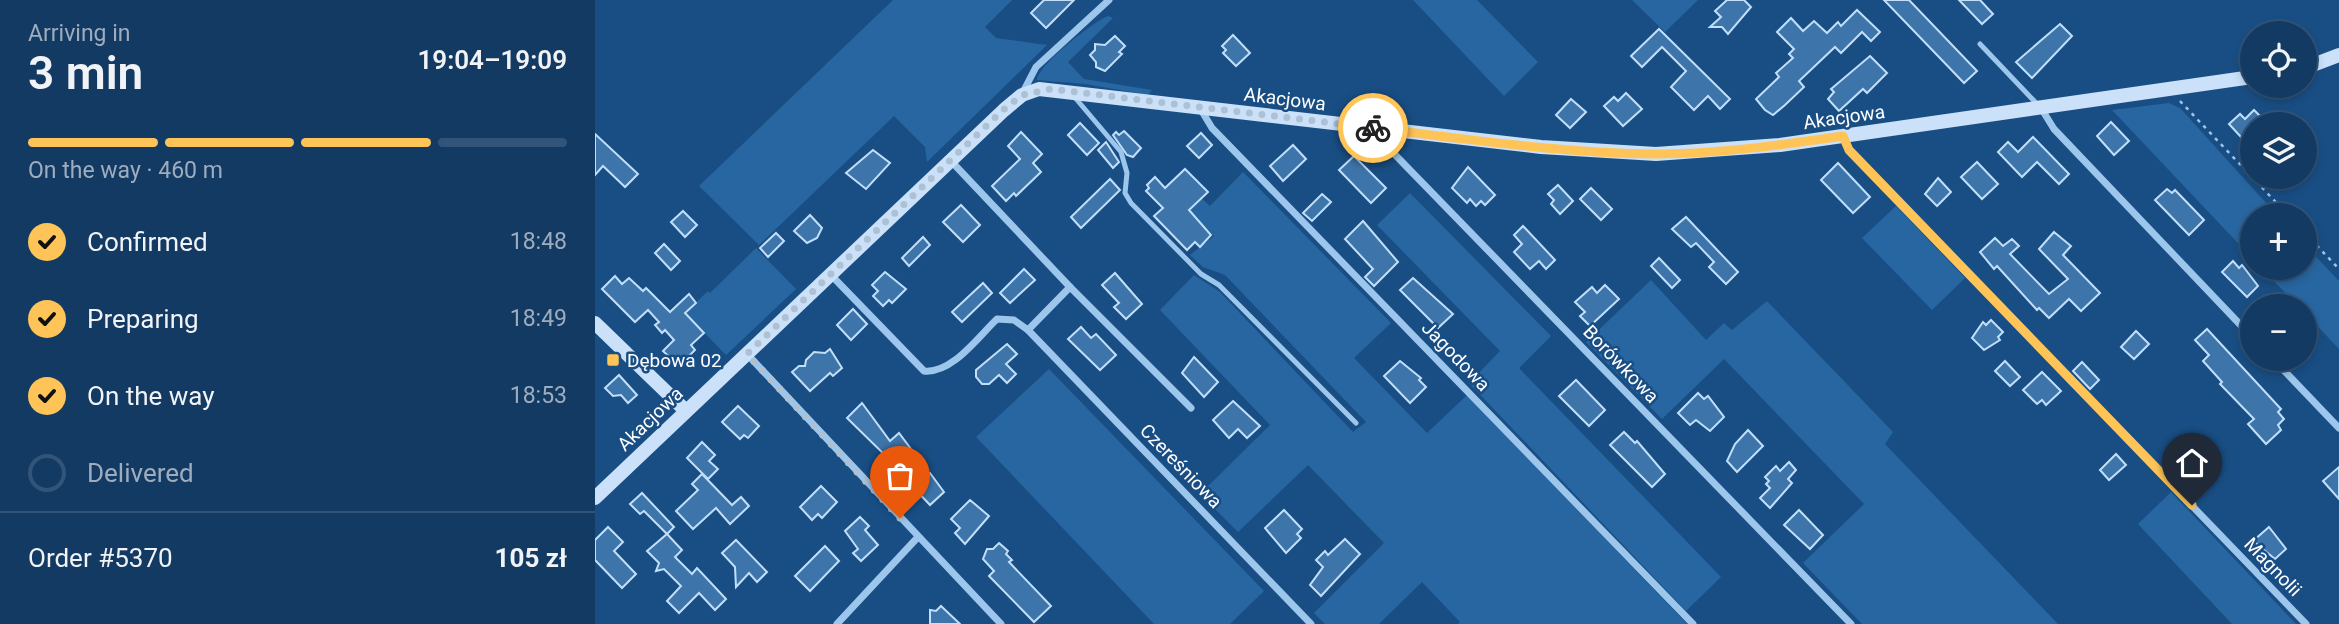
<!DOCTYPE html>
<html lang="en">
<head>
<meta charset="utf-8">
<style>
	body { margin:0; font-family:Roboto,sans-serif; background:#20456c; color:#f1f3f6; height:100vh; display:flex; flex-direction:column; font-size:26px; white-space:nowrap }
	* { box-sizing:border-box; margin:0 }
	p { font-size:23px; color:#9dadbe }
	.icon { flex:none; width:38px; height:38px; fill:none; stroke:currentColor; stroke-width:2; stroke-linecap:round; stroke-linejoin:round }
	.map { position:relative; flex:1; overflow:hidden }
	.details { display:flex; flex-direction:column; background:#133a63; width:595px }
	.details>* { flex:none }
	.fabs { position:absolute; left:1645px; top:21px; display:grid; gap:14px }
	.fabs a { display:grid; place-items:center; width:77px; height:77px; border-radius:50%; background:#133a63; box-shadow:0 4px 10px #0003,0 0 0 2px #325478; font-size:35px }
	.pin { position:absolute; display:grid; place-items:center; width:60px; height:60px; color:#fff; margin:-72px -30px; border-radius:50% 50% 50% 0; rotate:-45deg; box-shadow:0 0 7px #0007 }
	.pin .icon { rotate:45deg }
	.courier { position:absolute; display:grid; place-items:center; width:70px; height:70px; margin:-35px; border:5px solid #ffc458; border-radius:50%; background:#fff; color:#222; box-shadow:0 2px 9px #0007 }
	.head em { font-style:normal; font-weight:600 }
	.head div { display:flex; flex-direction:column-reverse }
	.head { display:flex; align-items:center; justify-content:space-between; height:119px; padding:0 28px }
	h1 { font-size:46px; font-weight:600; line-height:52px }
	.bar { display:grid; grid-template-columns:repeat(4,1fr); gap:10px 7px; align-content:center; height:84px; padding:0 28px }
	.bar i { height:9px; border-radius:5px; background:#325478 }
	.bar .on { background:#ffc458 }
	.bar p { grid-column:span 4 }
	.line { display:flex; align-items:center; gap:18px; padding:0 28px; border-top:2px solid #325478 }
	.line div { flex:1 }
	ol { padding:0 28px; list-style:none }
	li { display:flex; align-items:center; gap:21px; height:77px }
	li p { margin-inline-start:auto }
	li .icon { padding:7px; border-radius:50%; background:#ffc458; color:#111; stroke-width:4 }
	li:last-child { color:#9dadbe }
	li i { width:38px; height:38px; border:4px solid #325478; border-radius:50% }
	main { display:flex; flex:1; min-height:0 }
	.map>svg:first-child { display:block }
</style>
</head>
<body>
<main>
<section class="details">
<div class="head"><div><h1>3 min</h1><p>Arriving in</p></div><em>19:04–19:09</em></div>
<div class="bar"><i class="on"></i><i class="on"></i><i class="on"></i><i></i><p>On the way · 460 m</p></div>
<ol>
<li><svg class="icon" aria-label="check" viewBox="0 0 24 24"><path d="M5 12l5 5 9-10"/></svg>Confirmed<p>18:48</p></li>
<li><svg class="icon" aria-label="check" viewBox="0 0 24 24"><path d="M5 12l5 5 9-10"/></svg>Preparing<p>18:49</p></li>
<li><svg class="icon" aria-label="check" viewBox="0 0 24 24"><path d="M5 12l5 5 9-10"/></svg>On the way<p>18:53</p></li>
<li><i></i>Delivered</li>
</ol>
<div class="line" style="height:91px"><div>Order #5370</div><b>105 zł</b></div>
</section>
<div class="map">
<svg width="1744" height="624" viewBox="0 0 1744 624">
	<rect width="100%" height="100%" fill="#194e84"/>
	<g fill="#2766a1">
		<path d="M 298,0 L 417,0 L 390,27 L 401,38 L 452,45 L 332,162 L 330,147 L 299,116 L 164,245 L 104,186 Z"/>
		<path d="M 818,0 L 882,0 L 943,62 L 909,96 Z"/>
		<path d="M 1037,0 L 1103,0 L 1070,32 Z"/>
		<path d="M 513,16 L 518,18 L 473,62 L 489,79 L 557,90 L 553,95 L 490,84 L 442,80 C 443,65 498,22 513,16 Z"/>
		<path d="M 1574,103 L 1585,108 L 1682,215 L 1657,215 L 1657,258 L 1517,110 Z"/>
		<path d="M 648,172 L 796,323 L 759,358 L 832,433 L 872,395 L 1092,624 L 863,624 L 865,622 L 827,582 L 784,624 L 730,624 L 719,613 L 789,543 L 713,465 L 643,532 L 605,494 L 675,425 L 565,310 L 599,275 L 625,292 L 758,432 L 771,422 L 630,275 L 608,267 L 595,255 L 619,236 L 593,209 L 606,198 L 615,206 Z"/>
		<path d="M 815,193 L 956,336 L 924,368 L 1126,577 L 1091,611 L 874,383 L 905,351 L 782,225 Z"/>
		<path d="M 1301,206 L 1370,278 L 1337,310 L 1267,238 Z"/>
		<path d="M 1710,245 L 1744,281 L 1744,349 L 1710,313 L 1710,306 L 1703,306 L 1666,268 L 1710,268 Z"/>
		<path d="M 161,248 L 201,289 L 131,355 L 90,313 L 113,291 L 115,293 Z"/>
		<path d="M 1056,280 L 1111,340 L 1129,323 L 1137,330 L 1172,301 L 1298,432 L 1290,444 L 1463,624 L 1267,624 L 1208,563 L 1269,504 L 1129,359 L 1067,419 L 991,342 Z"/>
		<path d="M 454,369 L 669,591 L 635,624 L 559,624 L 381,437 Z"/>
		<path d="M 1576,492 L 1701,624 L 1637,624 L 1543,524 Z"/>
	</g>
	<g fill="#3d75ab" stroke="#c2dff9" stroke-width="2">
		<path d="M 449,0 L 479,0 L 451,28 L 436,13 Z"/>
		<path d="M 1132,0 L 1149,0 L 1156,7 L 1133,34 L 1127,27 L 1115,27 L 1126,17 L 1120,11 Z"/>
		<path d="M 1289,0 L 1314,0 L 1382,71 L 1369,83 Z"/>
		<path d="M 1364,0 L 1385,0 L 1398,14 L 1387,24 Z"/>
		<path d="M 1262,10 L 1285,32 L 1276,41 L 1267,32 L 1246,53 L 1240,47 L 1204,81 L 1209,87 L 1190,105 L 1178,115 L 1170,110 L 1161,99 L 1184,77 L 1181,73 L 1198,58 L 1194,54 L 1199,49 L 1182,32 L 1196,18 L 1208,31 L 1219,21 L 1232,33 L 1243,22 L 1246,26 Z"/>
		<path d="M 1465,24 L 1477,36 L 1437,78 L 1421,62 Z"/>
		<path d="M 1064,29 L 1135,99 L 1125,109 L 1113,96 L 1099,110 L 1076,87 L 1091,71 L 1067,47 L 1047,67 L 1036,56 Z"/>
		<path d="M 638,35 L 655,53 L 641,66 L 628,53 L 631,50 L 627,46 Z"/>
		<path d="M 520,36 L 530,46 L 524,52 L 527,54 L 510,71 L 501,67 L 501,62 L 495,55 L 500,50 L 500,44 L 510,45 Z"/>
		<path d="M 1275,56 L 1292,73 L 1272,93 L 1268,89 L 1244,111 L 1233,99 L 1239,92 L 1236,89 Z"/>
		<path d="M 1031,93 L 1047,109 L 1028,126 L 1009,106 L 1019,97 L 1023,101 Z"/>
		<path d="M 976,99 L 991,112 L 975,128 L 961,115 Z"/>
		<path d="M 1659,110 L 1673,124 L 1657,124 L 1657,149 L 1634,124 L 1645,114 L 1650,119 Z"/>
		<path d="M 1516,122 L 1534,141 L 1519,155 L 1502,136 Z"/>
		<path d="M 485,123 L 504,143 L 492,155 L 473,135 Z"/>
		<path d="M 529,131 L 546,148 L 538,157 L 532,155 L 518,135 L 521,132 L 524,135 Z"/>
		<path d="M 426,132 L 447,154 L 438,163 L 446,172 L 421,196 L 419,193 L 411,201 L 397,186 L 425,159 L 413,146 Z"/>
		<path d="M 606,133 L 617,145 L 604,158 L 592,146 Z"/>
		<path d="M 0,134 L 43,174 L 30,187 L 8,166 L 0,175 Z"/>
		<path d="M 1438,137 L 1474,174 L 1464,184 L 1442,162 L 1427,177 L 1403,152 L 1413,142 L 1423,152 Z"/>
		<path d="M 511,142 L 524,162 L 518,168 L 503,150 Z"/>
		<path d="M 698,145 L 711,159 L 688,181 L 675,166 Z"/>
		<path d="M 278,150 L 295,163 L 271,189 L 251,173 Z"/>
		<path d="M 759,156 L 791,188 L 776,203 L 744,170 Z"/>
		<path d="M 1382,162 L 1403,184 L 1387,199 L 1366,177 Z"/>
		<path d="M 1243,163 L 1275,197 L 1258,213 L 1226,180 Z"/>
		<path d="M 873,167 L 900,195 L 890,205 L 886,201 L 881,206 L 875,199 L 872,203 L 857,188 Z"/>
		<path d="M 590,169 L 613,192 L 594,210 L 616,235 L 605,247 L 600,242 L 592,250 L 559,216 L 568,208 L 551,191 L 554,188 L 552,185 L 560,177 L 570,188 Z"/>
		<path d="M 1343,178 L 1356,192 L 1342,206 L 1330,194 Z"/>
		<path d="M 515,179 L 525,190 L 486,228 L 476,217 Z"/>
		<path d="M 963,185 L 978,201 L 965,214 L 956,204 L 959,200 L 953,194 Z"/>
		<path d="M 996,188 L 1017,209 L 1006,220 L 985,199 Z"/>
		<path d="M 1572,189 L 1577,193 L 1580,190 L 1609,220 L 1594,235 L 1560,200 Z"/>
		<path d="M 727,194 L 736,202 L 717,221 L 708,213 Z"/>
		<path d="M 366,205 L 385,225 L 368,242 L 348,222 Z"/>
		<path d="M 88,211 L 102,225 L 90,237 L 76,222 Z"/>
		<path d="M 215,215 L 227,228 L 222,238 L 212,243 L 199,231 Z"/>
		<path d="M 1091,217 L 1143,272 L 1131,284 L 1114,267 L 1119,262 L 1101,243 L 1096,247 L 1077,229 Z"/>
		<path d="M 768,221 L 803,262 L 779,286 L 770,277 L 778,269 L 750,239 Z"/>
		<path d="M 928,226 L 960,260 L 951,269 L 944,261 L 935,269 L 919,252 L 927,244 L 919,235 Z"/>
		<path d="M 1459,232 L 1476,246 L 1468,255 L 1505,293 L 1486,311 L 1474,299 L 1454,318 L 1444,308 L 1442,310 L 1402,266 L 1399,269 L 1385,252 L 1400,238 L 1408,246 L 1417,239 L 1424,246 L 1415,254 L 1454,294 L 1473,279 L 1444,249 Z"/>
		<path d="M 181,233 L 189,241 L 173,257 L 165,248 Z"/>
		<path d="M 328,237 L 335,245 L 314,266 L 307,258 Z"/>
		<path d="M 69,244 L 85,261 L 76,270 L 60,253 Z"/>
		<path d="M 1064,258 L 1085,280 L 1077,288 L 1056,266 Z"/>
		<path d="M 1638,261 L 1644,268 L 1647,265 L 1663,286 L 1652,297 L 1627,272 Z"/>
		<path d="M 429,269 L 440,280 L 415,303 L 405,293 Z"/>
		<path d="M 290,272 L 311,289 L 297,303 L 294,300 L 288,306 L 278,296 L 283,291 L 277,285 Z"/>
		<path d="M 520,273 L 547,304 L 531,319 L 519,307 L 524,303 L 507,285 Z"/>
		<path d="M 20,276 L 27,284 L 34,278 L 48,291 L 51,288 L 75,312 L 94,294 L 101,303 L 90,313 L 109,333 L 96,345 L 100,350 L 84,366 L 68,351 L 79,340 L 70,330 L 67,333 L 60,325 L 64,322 L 53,310 L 40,322 L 7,289 Z"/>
		<path d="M 818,278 L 858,314 L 843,328 L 805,290 Z"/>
		<path d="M 388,283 L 397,293 L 367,322 L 357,312 Z"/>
		<path d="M 1010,285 L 1024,299 L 995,326 L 985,316 L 990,312 L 980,302 L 997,287 L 1002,293 Z"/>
		<path d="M 258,309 L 272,324 L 256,340 L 242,325 Z"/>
		<path d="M 1396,320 L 1408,332 L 1403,337 L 1405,340 L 1389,350 L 1377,338 L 1388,322 L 1391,325 Z"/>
		<path d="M 486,327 L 496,338 L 501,334 L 521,355 L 505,370 L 473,339 Z"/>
		<path d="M 1612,329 L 1686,409 L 1683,412 L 1689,419 L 1683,425 L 1686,430 L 1671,444 L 1653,424 L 1659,419 L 1625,384 L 1627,382 L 1608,361 L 1614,355 L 1600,340 Z"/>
		<path d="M 1541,331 L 1554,344 L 1539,359 L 1526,347 Z"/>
		<path d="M 412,344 L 422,354 L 411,364 L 421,374 L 412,383 L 404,375 L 394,384 L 387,384 L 381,377 L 381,370 Z"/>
		<path d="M 235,349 L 247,368 L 238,376 L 235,373 L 215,391 L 197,372 L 204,366 L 210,366 L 211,360 L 219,352 L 230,353 Z"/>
		<path d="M 599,357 L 623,382 L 609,397 L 587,373 Z"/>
		<path d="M 805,361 L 826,378 L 824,380 L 831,387 L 815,403 L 789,376 Z"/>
		<path d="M 1410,361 L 1425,377 L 1415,386 L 1400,371 Z"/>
		<path d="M 1487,362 L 1504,380 L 1495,389 L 1478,371 Z"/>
		<path d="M 1447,372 L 1466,391 L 1451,405 L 1447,400 L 1442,404 L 1428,390 Z"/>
		<path d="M 24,375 L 42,395 L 33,403 L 26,395 L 18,396 L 10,388 Z"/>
		<path d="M 981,380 L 1010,410 L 994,426 L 964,396 Z"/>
		<path d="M 1103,393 L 1109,399 L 1113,396 L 1129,417 L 1115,431 L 1101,420 L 1095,425 L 1083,413 Z"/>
		<path d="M 638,401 L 665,426 L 652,438 L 643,429 L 634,438 L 618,420 Z"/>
		<path d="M 267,403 L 295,441 L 304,433 L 319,453 L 313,463 L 299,472 L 292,464 L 295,460 L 252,418 Z"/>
		<path d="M 143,406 L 164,426 L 153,438 L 149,435 L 145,439 L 127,422 Z"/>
		<path d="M 1153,430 L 1168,446 L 1142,472 L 1132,461 L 1140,444 Z"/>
		<path d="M 1029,432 L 1040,443 L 1042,441 L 1070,474 L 1057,487 L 1015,445 Z"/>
		<path d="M 107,442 L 120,455 L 114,461 L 123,469 L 113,479 L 92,458 Z"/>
		<path d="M 1521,454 L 1531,465 L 1514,480 L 1505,470 Z"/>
		<path d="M 1194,462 L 1201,470 L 1193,479 L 1197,483 L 1175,508 L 1165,498 L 1175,488 L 1171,484 L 1174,481 L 1170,477 L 1181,466 L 1185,471 Z"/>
		<path d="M 1744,467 L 1744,499 L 1728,481 Z"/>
		<path d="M 335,473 L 349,492 L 335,505 L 319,488 L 324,479 Z"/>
		<path d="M 107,474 L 137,505 L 146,497 L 154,506 L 135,524 L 121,508 L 98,529 L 81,511 L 103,490 L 97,484 Z"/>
		<path d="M 226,486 L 242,502 L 227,518 L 223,514 L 217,520 L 205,507 Z"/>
		<path d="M 47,493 L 79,527 L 72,534 L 49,511 L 45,514 L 35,504 Z"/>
		<path d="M 375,500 L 394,516 L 370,544 L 360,533 L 365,528 L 356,519 Z"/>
		<path d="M 689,510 L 707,529 L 702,534 L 706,538 L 691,553 L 670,528 Z"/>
		<path d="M 1204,510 L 1228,535 L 1215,549 L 1189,525 Z"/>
		<path d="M 265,517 L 274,526 L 270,530 L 283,545 L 266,561 L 258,553 L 263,549 L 250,531 Z"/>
		<path d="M 13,527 L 28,542 L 19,551 L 41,574 L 27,588 L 0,560 L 0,540 Z"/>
		<path d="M 1674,527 L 1691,549 L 1680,559 L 1658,541 Z"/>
		<path d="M 72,534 L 87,550 L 80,557 L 97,574 L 102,568 L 131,599 L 120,610 L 104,593 L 84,613 L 72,601 L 86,586 L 69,569 L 61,571 L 64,563 L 52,551 Z"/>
		<path d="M 750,539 L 765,554 L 726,596 L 715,585 L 728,567 L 721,560 L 730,551 L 733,555 Z"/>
		<path d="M 141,540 L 172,572 L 162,582 L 154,573 L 141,587 L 140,567 L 127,553 Z"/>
		<path d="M 404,543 L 413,551 L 411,554 L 417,560 L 414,562 L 456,606 L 439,622 L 394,576 L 399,571 L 388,559 L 392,549 L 398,549 Z"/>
		<path d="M 230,546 L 244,561 L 215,591 L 200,576 Z"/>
		<path d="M 346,606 L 365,624 L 335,624 L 335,610 L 341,611 Z"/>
	</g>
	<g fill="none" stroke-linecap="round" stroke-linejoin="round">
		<g stroke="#9dc6ec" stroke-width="2.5" stroke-dasharray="3.5 5" stroke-linecap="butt">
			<path d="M 1585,101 L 1693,215"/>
			<path d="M 1710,233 L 1744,269"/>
		</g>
		<g stroke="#9dc6ec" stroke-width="5">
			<path d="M 1385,44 L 1443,105"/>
			<path d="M 477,94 L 526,152 L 532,173 L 530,193 L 536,203 L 606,274 L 624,285 L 761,423"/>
		</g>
		<g stroke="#9dc6ec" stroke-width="7">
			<path d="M 427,94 L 441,67 L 514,0"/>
			<path d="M 605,108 L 617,128 L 1098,624"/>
			<path d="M 1446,108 L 1459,129 L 1657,337"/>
			<path d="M 776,130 L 1256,624"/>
			<path d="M 1248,136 L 1254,150 L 1711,624"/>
			<path d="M 356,161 L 475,287 L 433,330 L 716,624"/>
			<path d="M 236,275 L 329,371 C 357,374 383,337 402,319 L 419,320 L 433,330"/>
			<path d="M 475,287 L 596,408"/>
			<path d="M 152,354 L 406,624"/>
			<path d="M 1678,359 L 1744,428"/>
			<path d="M 242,624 L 323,537"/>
		</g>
		<g stroke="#cae1f9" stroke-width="14">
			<path d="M 1710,68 L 1744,55"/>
			<path d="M 0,323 L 91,411"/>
			<path d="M 0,498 L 409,110 L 427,95 L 444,89 L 946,147 L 1061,154 L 1185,145 L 1657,77"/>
		</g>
	</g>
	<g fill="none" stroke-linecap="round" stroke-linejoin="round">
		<path stroke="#aec1d4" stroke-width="7" stroke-dasharray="0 12.6" d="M 305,518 L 152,354 L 408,110 L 427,95 L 456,89 L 778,128"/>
		<path stroke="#ffc458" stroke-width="9" d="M 778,128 C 872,139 966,153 1061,154 C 1123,154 1186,145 1248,136 L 1254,150 L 1597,505"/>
	</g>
	<rect fill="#ffc458" stroke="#194e84" stroke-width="2.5" x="11" y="353" width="14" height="14" rx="3.5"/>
	<g text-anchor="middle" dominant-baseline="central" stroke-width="5" stroke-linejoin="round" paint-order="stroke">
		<g font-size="19" fill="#fff" stroke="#194e84">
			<text transform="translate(690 99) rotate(7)">Akacjowa</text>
			<text transform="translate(1249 117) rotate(-8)">Akacjowa</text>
			<text transform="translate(861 356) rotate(46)">Jagodowa</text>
			<text transform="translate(1026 364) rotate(46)">Borówkowa</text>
			<text transform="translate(55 419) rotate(-44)">Akacjowa</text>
			<text transform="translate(586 466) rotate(46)">Czereśniowa</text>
			<text transform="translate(1678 567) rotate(46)">Magnolii</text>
		</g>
		<g font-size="19" fill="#fff" stroke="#194e84" text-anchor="start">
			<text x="32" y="360">Dębowa 02</text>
		</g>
	</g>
</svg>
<div class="fabs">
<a><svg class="icon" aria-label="locate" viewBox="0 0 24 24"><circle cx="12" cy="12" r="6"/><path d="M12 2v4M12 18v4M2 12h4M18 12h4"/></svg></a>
<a><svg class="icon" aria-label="layers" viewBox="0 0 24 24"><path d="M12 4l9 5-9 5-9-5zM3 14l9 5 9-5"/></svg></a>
<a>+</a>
<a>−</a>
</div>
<div class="pin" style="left:305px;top:518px;background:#ea580c"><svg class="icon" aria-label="bag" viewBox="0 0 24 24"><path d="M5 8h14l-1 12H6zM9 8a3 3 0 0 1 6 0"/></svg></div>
<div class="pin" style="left:1597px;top:505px;background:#1f2937"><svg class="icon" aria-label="home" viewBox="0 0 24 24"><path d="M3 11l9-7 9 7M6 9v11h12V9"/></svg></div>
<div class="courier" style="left:778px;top:128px"><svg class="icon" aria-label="bike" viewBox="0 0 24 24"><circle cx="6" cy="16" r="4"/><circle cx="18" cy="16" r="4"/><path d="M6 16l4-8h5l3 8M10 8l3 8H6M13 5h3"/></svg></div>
</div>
</main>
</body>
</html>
